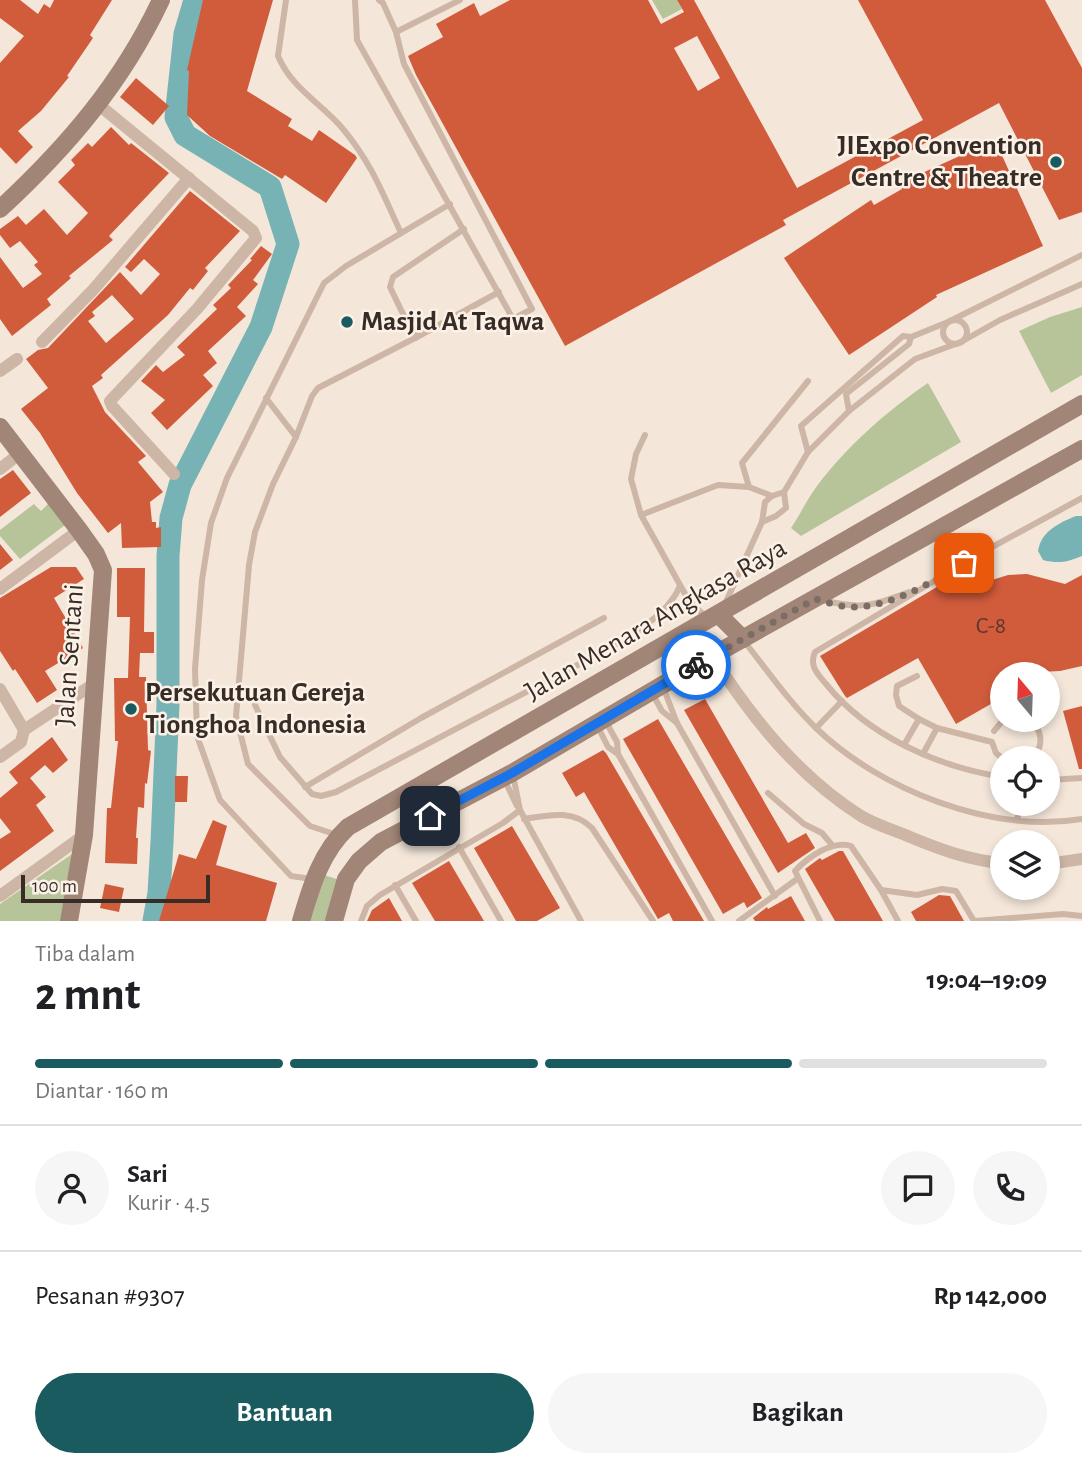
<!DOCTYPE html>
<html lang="id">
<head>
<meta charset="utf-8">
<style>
	body { margin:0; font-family:"Alegreya Sans",sans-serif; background:#f6f6f6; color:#202124; height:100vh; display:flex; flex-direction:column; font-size:26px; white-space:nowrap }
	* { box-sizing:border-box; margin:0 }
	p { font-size:23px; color:#757577 }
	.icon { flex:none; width:38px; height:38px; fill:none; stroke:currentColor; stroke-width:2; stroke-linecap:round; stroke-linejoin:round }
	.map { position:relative; height:921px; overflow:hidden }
	.details { display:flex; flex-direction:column; background:#fff; flex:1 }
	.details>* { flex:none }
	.needle { width:46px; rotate:341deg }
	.fabs { position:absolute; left:990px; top:662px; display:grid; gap:14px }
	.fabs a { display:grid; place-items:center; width:70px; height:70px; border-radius:50%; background:#fff; box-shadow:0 4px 10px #0003; font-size:35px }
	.scale { position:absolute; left:21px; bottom:18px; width:189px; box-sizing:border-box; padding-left:7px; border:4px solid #382c27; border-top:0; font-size:19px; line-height:24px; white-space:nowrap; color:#382c27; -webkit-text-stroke:5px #fbf1e7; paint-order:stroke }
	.pin { position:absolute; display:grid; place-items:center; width:60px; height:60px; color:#fff; margin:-30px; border-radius:14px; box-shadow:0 4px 10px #0006 }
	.courier { position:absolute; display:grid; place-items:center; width:70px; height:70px; margin:-35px; border:5px solid #1a73e8; border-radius:50%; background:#fff; color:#222; box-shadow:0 2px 9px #0007 }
	.headline em { font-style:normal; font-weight:700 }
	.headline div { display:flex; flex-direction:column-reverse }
	.headline { display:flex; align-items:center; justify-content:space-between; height:119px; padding:0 35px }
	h1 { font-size:46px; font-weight:700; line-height:52px }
	.bar { display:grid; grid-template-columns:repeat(4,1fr); gap:10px 7px; align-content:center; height:84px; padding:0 35px }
	.bar i { height:9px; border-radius:5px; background:#e0e0e0 }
	.bar .current { background:#195b5e }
	.bar p { grid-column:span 4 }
	.line { display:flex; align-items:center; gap:18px; padding:0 35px; border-top:2px solid #e0e0e0 }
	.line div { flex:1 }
	.round { display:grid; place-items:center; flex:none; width:74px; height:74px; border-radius:37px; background:#f6f6f6 }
	.button { display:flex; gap:14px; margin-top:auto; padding:14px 35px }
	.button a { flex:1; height:80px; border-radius:42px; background:#195b5e; color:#fff; font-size:28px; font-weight:700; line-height:80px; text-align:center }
	.button a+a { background:#f6f6f6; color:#202124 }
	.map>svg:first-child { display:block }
</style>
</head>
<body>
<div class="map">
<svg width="1082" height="921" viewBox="0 0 1082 921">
	<rect width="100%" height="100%" fill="#f4e7da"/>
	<g fill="#b7c499">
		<path d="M 652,0 L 677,0 L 682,9 L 663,19 Z"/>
		<path d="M 1082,307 L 1082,375 L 1051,393 L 1019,331 L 1050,317 Z"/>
		<path d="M 928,383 L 961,442 L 801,536 L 791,528 C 800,515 807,499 817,486 C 847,446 887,411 928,383 Z"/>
		<path d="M 50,502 L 65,525 L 20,559 L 0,536 L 0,530 L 34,504 L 41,511 Z"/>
		<path d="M 72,854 L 60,921 L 0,921 L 0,904 Z"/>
		<path d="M 318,873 L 343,881 L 333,921 L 301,921 Z"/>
	</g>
	<path fill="#77b3b4" d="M 1076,516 L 1082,516 L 1082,556 C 1068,562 1058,564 1043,560 L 1038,551 C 1041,531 1059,523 1076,516 Z"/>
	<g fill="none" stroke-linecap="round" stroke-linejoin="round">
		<path stroke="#77b3b4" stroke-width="23" d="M 154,921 L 159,893 L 162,842 L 168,704 L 168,556 L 171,518 L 180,485 L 261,327 L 288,244 L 270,187 L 185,135 L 176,117 L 185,34 L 195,0"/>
	</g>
	<g fill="#d15c3c" fill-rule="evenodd">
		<path d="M 0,0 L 20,0 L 38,14 L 44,4 L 50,8 L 54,0 L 112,0 L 90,35 L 93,38 L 67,76 L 69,77 L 41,111 L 18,131 L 33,147 L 16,164 L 0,147 L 0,63 L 24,36 L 0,18 Z"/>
		<path d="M 203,0 L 273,0 L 247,91 L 292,119 L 288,126 L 312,141 L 319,130 L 355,155 L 357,158 L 326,203 L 285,175 L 282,179 L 210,136 L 187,115 L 189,71 L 187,70 Z"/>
		<path d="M 510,0 L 648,0 L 661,24 L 684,12 L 677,0 L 694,0 L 797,188 L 923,120 L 858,0 L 1045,0 L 1082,68 L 1082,212 L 1059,220 L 999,103 L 783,220 L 786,225 L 565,346 L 416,75 L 408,56 L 443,37 L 436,24 L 474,3 L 480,16 ZM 697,36 L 720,78 L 698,91 L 674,48 Z"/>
		<path d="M 136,78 L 169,106 L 153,125 L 120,97 Z"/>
		<path d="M 111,127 L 129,145 L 131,143 L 169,173 L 109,236 L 113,240 L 69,276 L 71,278 L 47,299 L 51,305 L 12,336 L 0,319 L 0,257 L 23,288 L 42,274 L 34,265 L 38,262 L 20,241 L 10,248 L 0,235 L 0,229 L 18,216 L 26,225 L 44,209 L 67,235 L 88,213 L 58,182 L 75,165 L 71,160 L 88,143 L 92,147 Z"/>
		<path d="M 995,140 L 1043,246 L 936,295 L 937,297 L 849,355 L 784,258 L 871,200 L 874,205 L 902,189 L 900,183 Z"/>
		<path d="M 190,191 L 240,231 L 205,268 L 208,271 L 193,290 L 190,288 L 168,315 L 101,375 L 103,378 L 92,386 L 105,412 L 146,456 L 138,462 L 163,492 L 150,502 L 152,522 L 156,522 L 156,528 L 161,527 L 161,547 L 122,548 L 121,523 L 108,533 L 77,493 L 40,433 L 21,409 L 48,388 L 26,359 L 38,350 L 48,348 L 120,272 L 141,295 L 160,274 L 144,259 L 131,272 L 125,267 ZM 112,295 L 134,319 L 106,343 L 88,321 L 95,316 L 92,312 Z"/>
		<path d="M 261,246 L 272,254 L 253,280 L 258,284 L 237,307 L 246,316 L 208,351 L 217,363 L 203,375 L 213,386 L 167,430 L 151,413 L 165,400 L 141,381 L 156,365 L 163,372 L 185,355 L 177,347 L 217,309 L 213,305 L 231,288 L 228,285 L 252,260 L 250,259 Z"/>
		<path d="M 13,470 L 31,493 L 0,517 L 0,479 Z"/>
		<path d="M 0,544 L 13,560 L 0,570 Z"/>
		<path d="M 981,561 L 992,580 L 1008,575 L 1027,574 L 1065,584 L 1082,575 L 1082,666 L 1060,671 L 1003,674 L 1003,697 L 956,724 L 918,658 L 847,698 L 845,696 L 820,656 Z"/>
		<path d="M 51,567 L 76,567 L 84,579 L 54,598 L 83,648 L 45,671 L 57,690 L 37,703 L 15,669 L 13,671 L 0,651 L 0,598 Z"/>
		<path d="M 117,568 L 145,568 L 144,632 L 154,632 L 154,653 L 140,653 L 139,677 L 146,677 L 148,750 L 151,751 L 147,784 L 145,783 L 144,808 L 138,807 L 136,838 L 138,838 L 137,864 L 105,863 L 107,808 L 111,808 L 118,741 L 115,741 L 114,678 L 128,678 L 130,617 L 117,617 Z"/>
		<path d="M 705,699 L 788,843 L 806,833 L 815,848 L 778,873 L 684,710 Z"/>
		<path d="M 1082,706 L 1082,769 L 1079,769 L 1063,711 Z"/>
		<path d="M 658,719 L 762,898 L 747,908 L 744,902 L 723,914 L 623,739 Z"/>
		<path d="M 52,737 L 68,760 L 53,773 L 45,765 L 30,778 L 46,797 L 36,805 L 54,831 L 0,871 L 0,839 L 11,832 L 0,818 L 0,798 L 18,783 L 9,772 Z"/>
		<path d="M 603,750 L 606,753 L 704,921 L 673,921 L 669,913 L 658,919 L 584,792 L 576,797 L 562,773 Z"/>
		<path d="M 175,776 L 188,776 L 187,802 L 175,802 Z"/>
		<path d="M 213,820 L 227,826 L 216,865 L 277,883 L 266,921 L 159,921 L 179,854 L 196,859 Z"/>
		<path d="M 512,826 L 560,908 L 537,921 L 516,921 L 474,848 Z"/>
		<path d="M 839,851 L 843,851 L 883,921 L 835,921 L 805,869 L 820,858 L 822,860 Z"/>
		<path d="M 449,861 L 484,921 L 435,921 L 412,883 Z"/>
		<path d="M 105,884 L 124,888 L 119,912 L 100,908 Z"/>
		<path d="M 939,895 L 950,896 L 964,921 L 916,921 L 911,912 Z"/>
		<path d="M 791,896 L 805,921 L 755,921 L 753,918 L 767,907 L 768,909 Z"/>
		<path d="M 389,898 L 402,921 L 367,921 L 372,910 Z"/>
	</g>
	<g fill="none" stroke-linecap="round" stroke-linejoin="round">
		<g stroke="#cdb6a5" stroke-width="6">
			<path d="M 286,0 L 278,56 C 292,89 321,103 343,129 C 372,164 382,192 401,233"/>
			<path d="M 355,0 L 357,40 L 513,319 L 532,309 L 404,64 L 396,32 L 383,3 L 379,0"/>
			<path d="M 396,32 L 460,0"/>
			<circle cx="955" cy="332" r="12"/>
			<path d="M 417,337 L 499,292"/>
			<path d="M 266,398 L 296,437"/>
			<path d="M 849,411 L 846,394 L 909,344 L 911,337"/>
			<path d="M 645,435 L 636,454 L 631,479 L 641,515 L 689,601 L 707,618"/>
			<path d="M 808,452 L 801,426 L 903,336 L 911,337 L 948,322 L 1082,255"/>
			<path d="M 749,487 L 742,463 L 808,381"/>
			<path d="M 641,515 L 718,485 L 749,487 L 772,496"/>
			<path d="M 762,522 L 776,516 L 786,508 L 784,492 L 808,452 L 849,411 L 915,359 L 961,342 L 1000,320 L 1082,284"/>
			<path d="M 822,600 C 861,610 872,606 909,592"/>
			<path d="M 725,604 L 762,522 L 765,502 L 772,496 L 784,492"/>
			<path d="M 744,641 C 767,670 789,702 816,728 C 880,790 992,834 1082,819"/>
			<path d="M 663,687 L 677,723 L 775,896"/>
			<path d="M 652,693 L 662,711 L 677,723"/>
			<path d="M 255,705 L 280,757 L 312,794 L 321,796 L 336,792 L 625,640 C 647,624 669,611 680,586"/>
			<path d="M 919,719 L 937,728 L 992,742 L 996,753 L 1003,759"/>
			<path d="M 1030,719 C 1042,730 1045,746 1032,758"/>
			<path d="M 605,720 L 617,742 L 618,754 L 712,921"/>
			<path d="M 597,725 L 608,747 L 618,754"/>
			<path d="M 816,728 L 842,701"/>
			<path d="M 994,731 L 1004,719"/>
			<path d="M 904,745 L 919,719 L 899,706 L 896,695 L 897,686 L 917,676"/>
			<path d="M 923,754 L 937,728"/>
			<path d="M 513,775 L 520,810"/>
			<path d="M 1003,777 C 938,767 868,736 826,684 C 817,673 809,666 815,652 L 983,552 L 1082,498"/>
			<path d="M 1048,780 L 1082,778"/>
			<path d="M 505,781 L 517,806"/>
			<path d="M 305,787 L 421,718 L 604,618"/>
			<path d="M 768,793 L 804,824 L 822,833 L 832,845"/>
			<path d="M 524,819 C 549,815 573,809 592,828 L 653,921"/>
			<path d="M 1017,820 L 1021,803"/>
			<path d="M 337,835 L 310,826 L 248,764 L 236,716 L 249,565 L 255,532 L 273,484 L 296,437 L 312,396 L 318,388 L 417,337 L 402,312 L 390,287 L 393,277 L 464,229"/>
			<path d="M 459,847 L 501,921"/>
			<path d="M 312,879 L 291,876 L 220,800 L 197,736 L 195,669 L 202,580 L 211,523 L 227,478 L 324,283 L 346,266 L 450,204"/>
			<path d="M 395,885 L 416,921"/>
			<path d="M 881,890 L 917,895 L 942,889 L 956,891 L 974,921"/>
			<path d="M 361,921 L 367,906 L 380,895 L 503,823 L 520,810 L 581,921"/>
			<path d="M 739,921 L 797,879"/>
			<path d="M 820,921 L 795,871 C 808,857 832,840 851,846 L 881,890 L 898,921"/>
			<path d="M 975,921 L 1063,914 L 1082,916"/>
		</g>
		<g stroke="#cdb6a5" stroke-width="12">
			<path d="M 99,105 L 253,231 L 256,238 L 197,309 L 110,401 L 112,406 L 174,474"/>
			<path d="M 42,342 L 93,290 L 189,178"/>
			<path d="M 0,371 L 17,359"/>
			<path d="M 0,469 L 19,454"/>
			<path d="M 0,589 L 79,530"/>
			<path d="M 712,656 C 752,718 798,776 861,816 C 876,825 894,830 910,837 C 939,849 971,861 1003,863"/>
			<path d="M 0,689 L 24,730"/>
			<path d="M 24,730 L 95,683"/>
			<path d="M 0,757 L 21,742 L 24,730"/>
			<path d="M 1048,864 L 1082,859"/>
			<path d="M 0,896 L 84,835"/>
		</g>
		<g stroke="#a18576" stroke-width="18">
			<path d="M 0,209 C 67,147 122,83 161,0"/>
			<path d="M 0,427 L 79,530 L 96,554 L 103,570 L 84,835 L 69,921"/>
			<path d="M 719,615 L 743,639"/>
			<path d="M 301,921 C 311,887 321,852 348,827 L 1082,404"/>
			<path d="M 334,921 L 346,879 L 359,861 L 381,842 L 512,773 L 712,656 L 1082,449"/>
		</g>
	</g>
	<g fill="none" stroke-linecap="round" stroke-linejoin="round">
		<path stroke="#7a6d66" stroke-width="7" stroke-dasharray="0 12.6" d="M 696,665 L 815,599 C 827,602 840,607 853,607 C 892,607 932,582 964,563"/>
		<path stroke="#1a73e8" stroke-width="9" d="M 430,816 L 512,773 L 696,665"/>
	</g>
	<g fill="#195b5e" stroke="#fbf1e7" stroke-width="2.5">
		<circle cx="1056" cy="162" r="7"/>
		<circle cx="347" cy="322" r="7"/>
		<circle cx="131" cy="709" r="7"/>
	</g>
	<g text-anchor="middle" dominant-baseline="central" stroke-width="5" stroke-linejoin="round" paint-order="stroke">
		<g font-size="24" fill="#5e382c">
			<text x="991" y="626">C-8</text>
		</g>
		<g font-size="28" font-weight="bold" fill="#382c27" stroke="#fbf1e7" text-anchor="start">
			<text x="1042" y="146" text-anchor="end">JIExpo Convention<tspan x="1042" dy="32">Centre &amp; Theatre</tspan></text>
			<text x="361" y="322">Masjid At Taqwa</text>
			<text x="145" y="693">Persekutuan Gereja<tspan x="145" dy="32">Tionghoa Indonesia</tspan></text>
		</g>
		<g font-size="28" fill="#382c27" stroke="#fbf1e7">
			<text transform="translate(656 620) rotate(-30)">Jalan Menara Angkasa Raya</text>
			<text transform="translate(70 655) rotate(-86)">Jalan Sentani</text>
		</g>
	</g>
</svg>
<div class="fabs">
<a><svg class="needle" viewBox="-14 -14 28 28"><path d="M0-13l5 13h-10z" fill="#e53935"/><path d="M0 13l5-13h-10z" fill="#757577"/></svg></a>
<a><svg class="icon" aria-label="locate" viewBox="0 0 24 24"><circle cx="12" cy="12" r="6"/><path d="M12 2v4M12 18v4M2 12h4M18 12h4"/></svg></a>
<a><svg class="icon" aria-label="layers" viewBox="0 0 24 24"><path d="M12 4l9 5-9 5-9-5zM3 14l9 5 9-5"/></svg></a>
</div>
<div class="scale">100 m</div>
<div class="pin" style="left:964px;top:563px;background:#ea580c"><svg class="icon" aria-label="bag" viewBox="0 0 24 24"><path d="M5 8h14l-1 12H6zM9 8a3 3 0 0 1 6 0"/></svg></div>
<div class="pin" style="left:430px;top:816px;background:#1f2937"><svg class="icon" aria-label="home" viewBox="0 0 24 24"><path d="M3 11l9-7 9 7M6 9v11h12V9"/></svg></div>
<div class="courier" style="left:696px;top:665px"><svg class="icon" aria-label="bike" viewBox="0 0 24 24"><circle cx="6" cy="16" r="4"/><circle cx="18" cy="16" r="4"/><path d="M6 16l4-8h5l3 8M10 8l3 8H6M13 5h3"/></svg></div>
</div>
<section class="details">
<div class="headline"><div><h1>2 mnt</h1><p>Tiba dalam</p></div><em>19:04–19:09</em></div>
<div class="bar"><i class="current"></i><i class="current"></i><i class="current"></i><i></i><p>Diantar · 160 m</p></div>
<div class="line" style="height:126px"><a class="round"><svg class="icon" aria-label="person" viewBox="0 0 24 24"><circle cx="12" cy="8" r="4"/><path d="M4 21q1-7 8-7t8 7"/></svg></a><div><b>Sari</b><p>Kurir · 4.5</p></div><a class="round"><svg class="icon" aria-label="chat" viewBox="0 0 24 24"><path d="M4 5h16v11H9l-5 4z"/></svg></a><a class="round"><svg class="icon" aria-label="phone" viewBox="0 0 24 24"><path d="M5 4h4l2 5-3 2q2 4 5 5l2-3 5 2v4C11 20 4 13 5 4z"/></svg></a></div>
<div class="line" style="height:91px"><div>Pesanan #9307</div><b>Rp 142,000</b></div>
<div class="button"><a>Bantuan</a><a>Bagikan</a></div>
</section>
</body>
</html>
